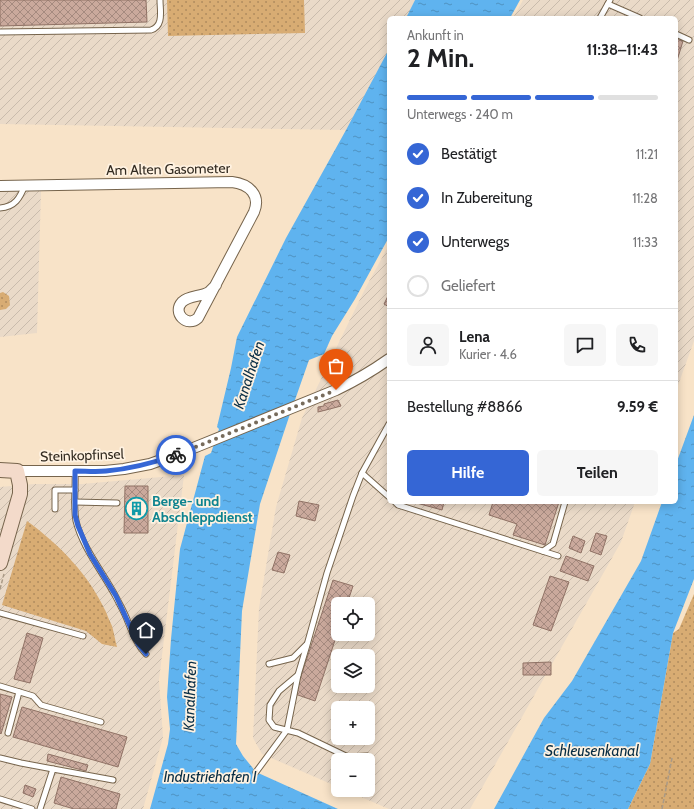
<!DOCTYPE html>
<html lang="de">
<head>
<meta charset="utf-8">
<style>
	body { margin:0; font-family:Cabin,sans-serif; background:#f6f6f6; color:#202124; height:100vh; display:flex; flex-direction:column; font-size:15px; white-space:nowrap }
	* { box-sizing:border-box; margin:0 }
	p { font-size:13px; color:#757577 }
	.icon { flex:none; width:22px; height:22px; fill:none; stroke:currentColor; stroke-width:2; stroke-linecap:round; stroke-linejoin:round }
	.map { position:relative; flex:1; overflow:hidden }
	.side { position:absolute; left:387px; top:16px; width:291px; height:488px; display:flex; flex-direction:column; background:#fff; border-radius:6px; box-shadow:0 2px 10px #0003 }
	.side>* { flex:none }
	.fabs { position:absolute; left:331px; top:597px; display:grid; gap:8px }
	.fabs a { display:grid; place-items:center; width:44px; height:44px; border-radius:6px; background:#fff; box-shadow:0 2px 10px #0003; font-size:20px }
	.pin { position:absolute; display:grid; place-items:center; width:34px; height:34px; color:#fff; margin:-41px -17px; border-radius:50% 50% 50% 0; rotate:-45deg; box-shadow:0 0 4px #0007 }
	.pin .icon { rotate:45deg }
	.courier { position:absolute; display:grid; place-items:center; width:40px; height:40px; margin:-20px; border:3px solid #3566d5; border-radius:50%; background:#fff; color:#222; box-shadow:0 1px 5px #0007 }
	.overview em { font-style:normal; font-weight:700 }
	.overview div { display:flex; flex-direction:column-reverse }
	.overview { display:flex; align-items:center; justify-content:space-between; height:68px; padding:0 20px }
	h1 { font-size:26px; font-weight:700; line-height:30px }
	.bar { display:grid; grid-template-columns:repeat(4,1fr); gap:6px 4px; align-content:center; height:48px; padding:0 20px }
	.bar i { height:5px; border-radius:3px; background:#e0e0e0 }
	.bar .active { background:#3566d5 }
	.bar p { grid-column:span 4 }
	.line { display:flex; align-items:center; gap:10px; padding:0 20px; border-top:1px solid #e0e0e0 }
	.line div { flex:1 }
	.round { display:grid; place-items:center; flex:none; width:42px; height:42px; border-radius:6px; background:#f6f6f6 }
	ol { padding:0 20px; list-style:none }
	li { display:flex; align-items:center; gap:12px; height:44px }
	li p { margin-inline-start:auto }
	li .icon { padding:4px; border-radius:50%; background:#3566d5; color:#fff; stroke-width:4 }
	li:last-child { color:#757577 }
	li i { width:22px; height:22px; border:2px solid #e0e0e0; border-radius:50% }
	.action { display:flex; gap:8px; margin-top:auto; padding:8px 20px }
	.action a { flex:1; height:46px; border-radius:6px; background:#3566d5; color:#fff; font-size:16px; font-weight:700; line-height:46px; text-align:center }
	.action a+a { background:#f6f6f6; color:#202124 }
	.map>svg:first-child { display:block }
</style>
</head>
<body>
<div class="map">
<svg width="694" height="809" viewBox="0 0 694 809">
	<defs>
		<pattern id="industrial-furrows" width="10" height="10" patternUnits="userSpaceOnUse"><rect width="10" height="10" fill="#eadac8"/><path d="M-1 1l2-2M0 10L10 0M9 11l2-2" fill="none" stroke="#c9bbac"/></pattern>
		<pattern id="grass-dots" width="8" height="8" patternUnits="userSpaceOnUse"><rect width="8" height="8" fill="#d8ac73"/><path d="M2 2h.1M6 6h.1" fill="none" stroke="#b08c5e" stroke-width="1.8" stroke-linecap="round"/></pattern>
		<pattern id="water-ripples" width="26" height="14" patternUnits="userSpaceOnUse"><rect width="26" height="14" fill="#5fb3ef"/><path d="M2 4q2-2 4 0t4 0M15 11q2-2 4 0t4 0" fill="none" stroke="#4f92c1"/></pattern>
		<pattern id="building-cross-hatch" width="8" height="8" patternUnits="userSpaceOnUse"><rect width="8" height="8" fill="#caa99c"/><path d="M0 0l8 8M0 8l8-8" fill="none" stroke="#a58a7f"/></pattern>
	</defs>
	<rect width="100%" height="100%" fill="#f8e3c8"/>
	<g fill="url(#industrial-furrows)" fill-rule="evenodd">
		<path d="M 0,0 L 415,0 L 406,18 L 389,18 L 389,49 L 346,130 L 0,124 Z"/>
		<path d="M 523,0 L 694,0 L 694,341 L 676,391 L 676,18 L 513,18 Z"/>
		<path d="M 0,191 L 41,191 L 37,333 L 0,337 Z"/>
		<path d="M 389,245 L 389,502 L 635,502 L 621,542 L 470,809 L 389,809 L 345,790 L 368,790 L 368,760 L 338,760 L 338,787 L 262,754 L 253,738 L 259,608 L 276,507 L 302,418 L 365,289 ZM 338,604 L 368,604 L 368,634 L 338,634 ZM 338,656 L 368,656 L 368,686 L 338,686 ZM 338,708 L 368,708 L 368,738 L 338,738 Z"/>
		<path d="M 184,475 L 159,680 L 163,737 L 143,809 L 0,809 L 0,487 L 34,484 L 82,484 Z"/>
	</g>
	<g fill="url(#grass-dots)">
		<path d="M 167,0 L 304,0 L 305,33 L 168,36 Z"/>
		<path d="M 3,292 L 9,296 L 10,305 L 6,309 L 0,310 L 0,293 Z"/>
		<path d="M 27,521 C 60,545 89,575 106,612 C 108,617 110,622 112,626 C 114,633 115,640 117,647 L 102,644 L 86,631 L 2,605 Z"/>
		<path d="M 694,594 L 694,809 L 628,809 L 650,764 L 673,633 L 679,629 Z"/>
	</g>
	<g fill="url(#water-ripples)">
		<path d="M 415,0 L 520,0 L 510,18 L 406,18 Z"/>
		<path d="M 389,49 L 389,237 L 355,299 L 332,336 L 324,354 L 309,360 L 289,417 L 260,504 L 242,611 L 236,744 L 243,756 L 256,772 L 338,809 L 150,809 L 168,744 L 170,729 L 167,697 L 171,639 L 180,549 L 205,456 L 211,453 L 219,429 L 217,427 L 231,368 L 237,337 L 286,238 L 346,130 Z"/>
		<path d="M 694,415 L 694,579 L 673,633 L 650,764 L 628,809 L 494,809 L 544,718 L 572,681 L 641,561 L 662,502 L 676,502 L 676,464 Z"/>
	</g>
	<g fill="url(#building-cross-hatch)" stroke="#907265">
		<path d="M 0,0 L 146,0 L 147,22 L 0,26 Z"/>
		<path d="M 676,39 L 683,41 L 676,64 Z"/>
		<path d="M 389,294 L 389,307 L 384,304 Z"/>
		<path d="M 338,400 L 341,406 L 326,410 L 318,412 L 318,407 L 324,406 L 324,404 Z"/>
		<path d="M 125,486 L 148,486 L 148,533 L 124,533 Z"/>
		<path d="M 299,501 L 319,505 L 315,521 L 296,516 Z"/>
		<path d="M 413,502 L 444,502 L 442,510 Z"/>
		<path d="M 493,502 L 559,502 L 545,545 L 513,535 L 517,524 L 489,515 Z"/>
		<path d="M 596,533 L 607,536 L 601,555 L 590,551 Z"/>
		<path d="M 573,536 L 585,541 L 581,553 L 569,548 Z"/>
		<path d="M 278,552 L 290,555 L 284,573 L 272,570 Z"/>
		<path d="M 566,556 L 594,566 L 588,581 L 560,571 Z"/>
		<path d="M 550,576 L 569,582 L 551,631 L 533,625 Z"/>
		<path d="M 333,580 L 353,586 L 347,604 L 338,604 L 338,631 L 315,701 L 295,694 Z"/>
		<path d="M 27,633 L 43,638 L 30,683 L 14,679 Z"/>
		<path d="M 551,662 L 551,675 L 523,675 L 523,663 Z"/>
		<path d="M 0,694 L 12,697 L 1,734 L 0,733 Z"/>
		<path d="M 22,707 L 127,737 L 118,767 L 13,737 Z"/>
		<path d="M 48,754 L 88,765 L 86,771 L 47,761 Z"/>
		<path d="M 61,777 L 120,794 L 116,809 L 74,809 L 54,803 Z"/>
		<path d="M 25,785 L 36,789 L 33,797 L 23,793 Z"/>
	</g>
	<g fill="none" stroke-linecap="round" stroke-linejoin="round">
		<defs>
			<g id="lane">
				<path d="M 608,4 L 640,18"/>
				<path d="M 600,18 L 610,0"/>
				<path d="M 0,32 L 151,30 C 164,26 160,11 160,0"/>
				<path d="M 676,34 L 689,40"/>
				<path d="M 0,208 C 15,207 20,198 25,185"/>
				<path d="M 75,471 C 76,488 73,505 76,521 C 83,549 103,572 116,597 C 120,605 125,613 128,622 C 133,634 137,645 146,654"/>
				<path d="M 362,473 L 389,497"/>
				<path d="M 75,502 L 117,503"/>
				<path d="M 395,502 L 398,505 L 558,556"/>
				<path d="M 55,509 L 55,490 L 75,490"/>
				<path d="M 543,551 L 553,544 L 565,502"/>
				<path d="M 0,613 L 83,636"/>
				<path d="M 269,664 L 293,658 L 306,645"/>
				<path d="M 298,675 L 279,691 L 270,705 L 269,720 L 274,727 L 298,733 L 348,757 L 367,756"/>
				<path d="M 0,686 L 33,696 L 41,705 L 101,722"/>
				<path d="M 8,733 L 19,692"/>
				<path d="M 0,758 L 21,763 L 53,769"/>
				<path d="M 256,772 L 287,730 L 298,675 L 307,645 L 327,573 L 353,496 L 362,473 L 389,424"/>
				<path d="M 0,799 L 32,809"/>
				<path d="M 40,809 L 53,769 L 113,780"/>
			</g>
			<g id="street">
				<path d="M 0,186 L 232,182 C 249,184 261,195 254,212 L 198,318 C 187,328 172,313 182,302 C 189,295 201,297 209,292 C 211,290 214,287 216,285"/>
				<path d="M 17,471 L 105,471 L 124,469 L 150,464 L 186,451 L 336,390 C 355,381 372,371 389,359"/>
			</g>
			<path id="secondary" d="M 0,470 L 17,471 L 20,485 L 20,494 L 0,563"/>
		</defs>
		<use href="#lane" stroke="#76644c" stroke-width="7"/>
		<use href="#street" stroke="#76644c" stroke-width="12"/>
		<use href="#secondary" stroke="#76644c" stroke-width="16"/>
		<g stroke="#aa9a86" stroke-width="1.5" stroke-dasharray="4 2" stroke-linecap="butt">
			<path d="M 0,589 L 4,574"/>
			<path d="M 662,809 L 672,758"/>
		</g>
		<use href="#lane" stroke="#fff" stroke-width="5"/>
		<use href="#street" stroke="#fff" stroke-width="10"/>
		<use href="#secondary" stroke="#f3daca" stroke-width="14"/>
	</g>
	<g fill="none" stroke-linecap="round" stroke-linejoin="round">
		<path stroke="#776b5b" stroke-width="4" stroke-dasharray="0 7.2" d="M 176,455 L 336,390"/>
		<path stroke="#3566d5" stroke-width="5" d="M 146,654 L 138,644 L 123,611 L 116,596 L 90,554 L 78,526 L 75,515 L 75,471 C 85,471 96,472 106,471 C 130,469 153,463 176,455"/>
	</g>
	<defs>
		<symbol id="building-ring" viewBox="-11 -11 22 22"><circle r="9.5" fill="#fff2e1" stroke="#0f9aa8" stroke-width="1.5"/><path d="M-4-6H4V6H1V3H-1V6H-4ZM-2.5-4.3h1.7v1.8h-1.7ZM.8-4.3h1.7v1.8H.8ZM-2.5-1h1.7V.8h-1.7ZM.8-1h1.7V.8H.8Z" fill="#0f9aa8"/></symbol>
	</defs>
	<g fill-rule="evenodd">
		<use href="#building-ring" x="124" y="496" width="25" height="25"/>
	</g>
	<g text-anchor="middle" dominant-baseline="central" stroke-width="3.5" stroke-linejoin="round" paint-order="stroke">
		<g font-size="14" fill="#322a20" stroke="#fff2e1">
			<text transform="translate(168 169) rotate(-1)">Am Alten Gasometer</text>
			<text transform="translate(82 455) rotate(-2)">Steinkopfinsel</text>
		</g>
		<g font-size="14" font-weight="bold" fill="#0d838f" stroke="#fff2e1" text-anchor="start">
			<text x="152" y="501">Berge- und<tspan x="152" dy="16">Abschleppdienst</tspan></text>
		</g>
		<g font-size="15" font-style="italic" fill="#072c44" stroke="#fff2e1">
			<text transform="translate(249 375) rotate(-72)">Kanalhafen</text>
			<text transform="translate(190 696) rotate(-88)">Kanalhafen</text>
			<text x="592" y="751">Schleusenkanal</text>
			<text x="210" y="777">Industriehafen I</text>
		</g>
	</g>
</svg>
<div class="fabs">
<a><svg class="icon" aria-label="locate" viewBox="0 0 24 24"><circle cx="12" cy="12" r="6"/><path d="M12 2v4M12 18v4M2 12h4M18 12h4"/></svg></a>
<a><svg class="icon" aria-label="layers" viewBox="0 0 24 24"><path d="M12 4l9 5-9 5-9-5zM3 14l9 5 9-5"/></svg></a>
<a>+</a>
<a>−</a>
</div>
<div class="pin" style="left:336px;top:390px;background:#ea580c"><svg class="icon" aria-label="bag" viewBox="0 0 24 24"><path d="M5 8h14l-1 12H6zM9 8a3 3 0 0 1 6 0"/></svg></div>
<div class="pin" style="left:146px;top:654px;background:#1f2937"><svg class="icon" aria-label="home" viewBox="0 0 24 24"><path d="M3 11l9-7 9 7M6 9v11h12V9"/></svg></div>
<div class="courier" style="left:176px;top:455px"><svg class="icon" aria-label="bike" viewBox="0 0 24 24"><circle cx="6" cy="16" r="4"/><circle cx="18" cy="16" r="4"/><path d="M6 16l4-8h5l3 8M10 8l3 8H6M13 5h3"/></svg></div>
<section class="side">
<div class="overview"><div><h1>2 Min.</h1><p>Ankunft in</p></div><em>11:38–11:43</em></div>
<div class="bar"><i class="active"></i><i class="active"></i><i class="active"></i><i></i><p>Unterwegs · 240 m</p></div>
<ol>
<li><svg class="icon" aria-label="check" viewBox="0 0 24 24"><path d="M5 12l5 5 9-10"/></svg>Bestätigt<p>11:21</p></li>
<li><svg class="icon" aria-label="check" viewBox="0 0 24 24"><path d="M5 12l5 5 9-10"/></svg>In Zubereitung<p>11:28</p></li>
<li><svg class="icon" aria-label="check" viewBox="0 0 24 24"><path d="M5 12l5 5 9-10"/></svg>Unterwegs<p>11:33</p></li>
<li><i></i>Geliefert</li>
</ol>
<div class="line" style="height:72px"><a class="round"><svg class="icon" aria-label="person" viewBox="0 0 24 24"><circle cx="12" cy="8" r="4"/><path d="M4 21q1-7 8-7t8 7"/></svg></a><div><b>Lena</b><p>Kurier · 4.6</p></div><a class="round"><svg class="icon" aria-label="chat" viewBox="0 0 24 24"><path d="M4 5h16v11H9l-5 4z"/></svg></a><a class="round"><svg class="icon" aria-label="phone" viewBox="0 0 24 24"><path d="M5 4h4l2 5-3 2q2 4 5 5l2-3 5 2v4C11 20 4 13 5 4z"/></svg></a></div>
<div class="line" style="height:52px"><div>Bestellung #8866</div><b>9.59 €</b></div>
<div class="action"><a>Hilfe</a><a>Teilen</a></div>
</section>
</div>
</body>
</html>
